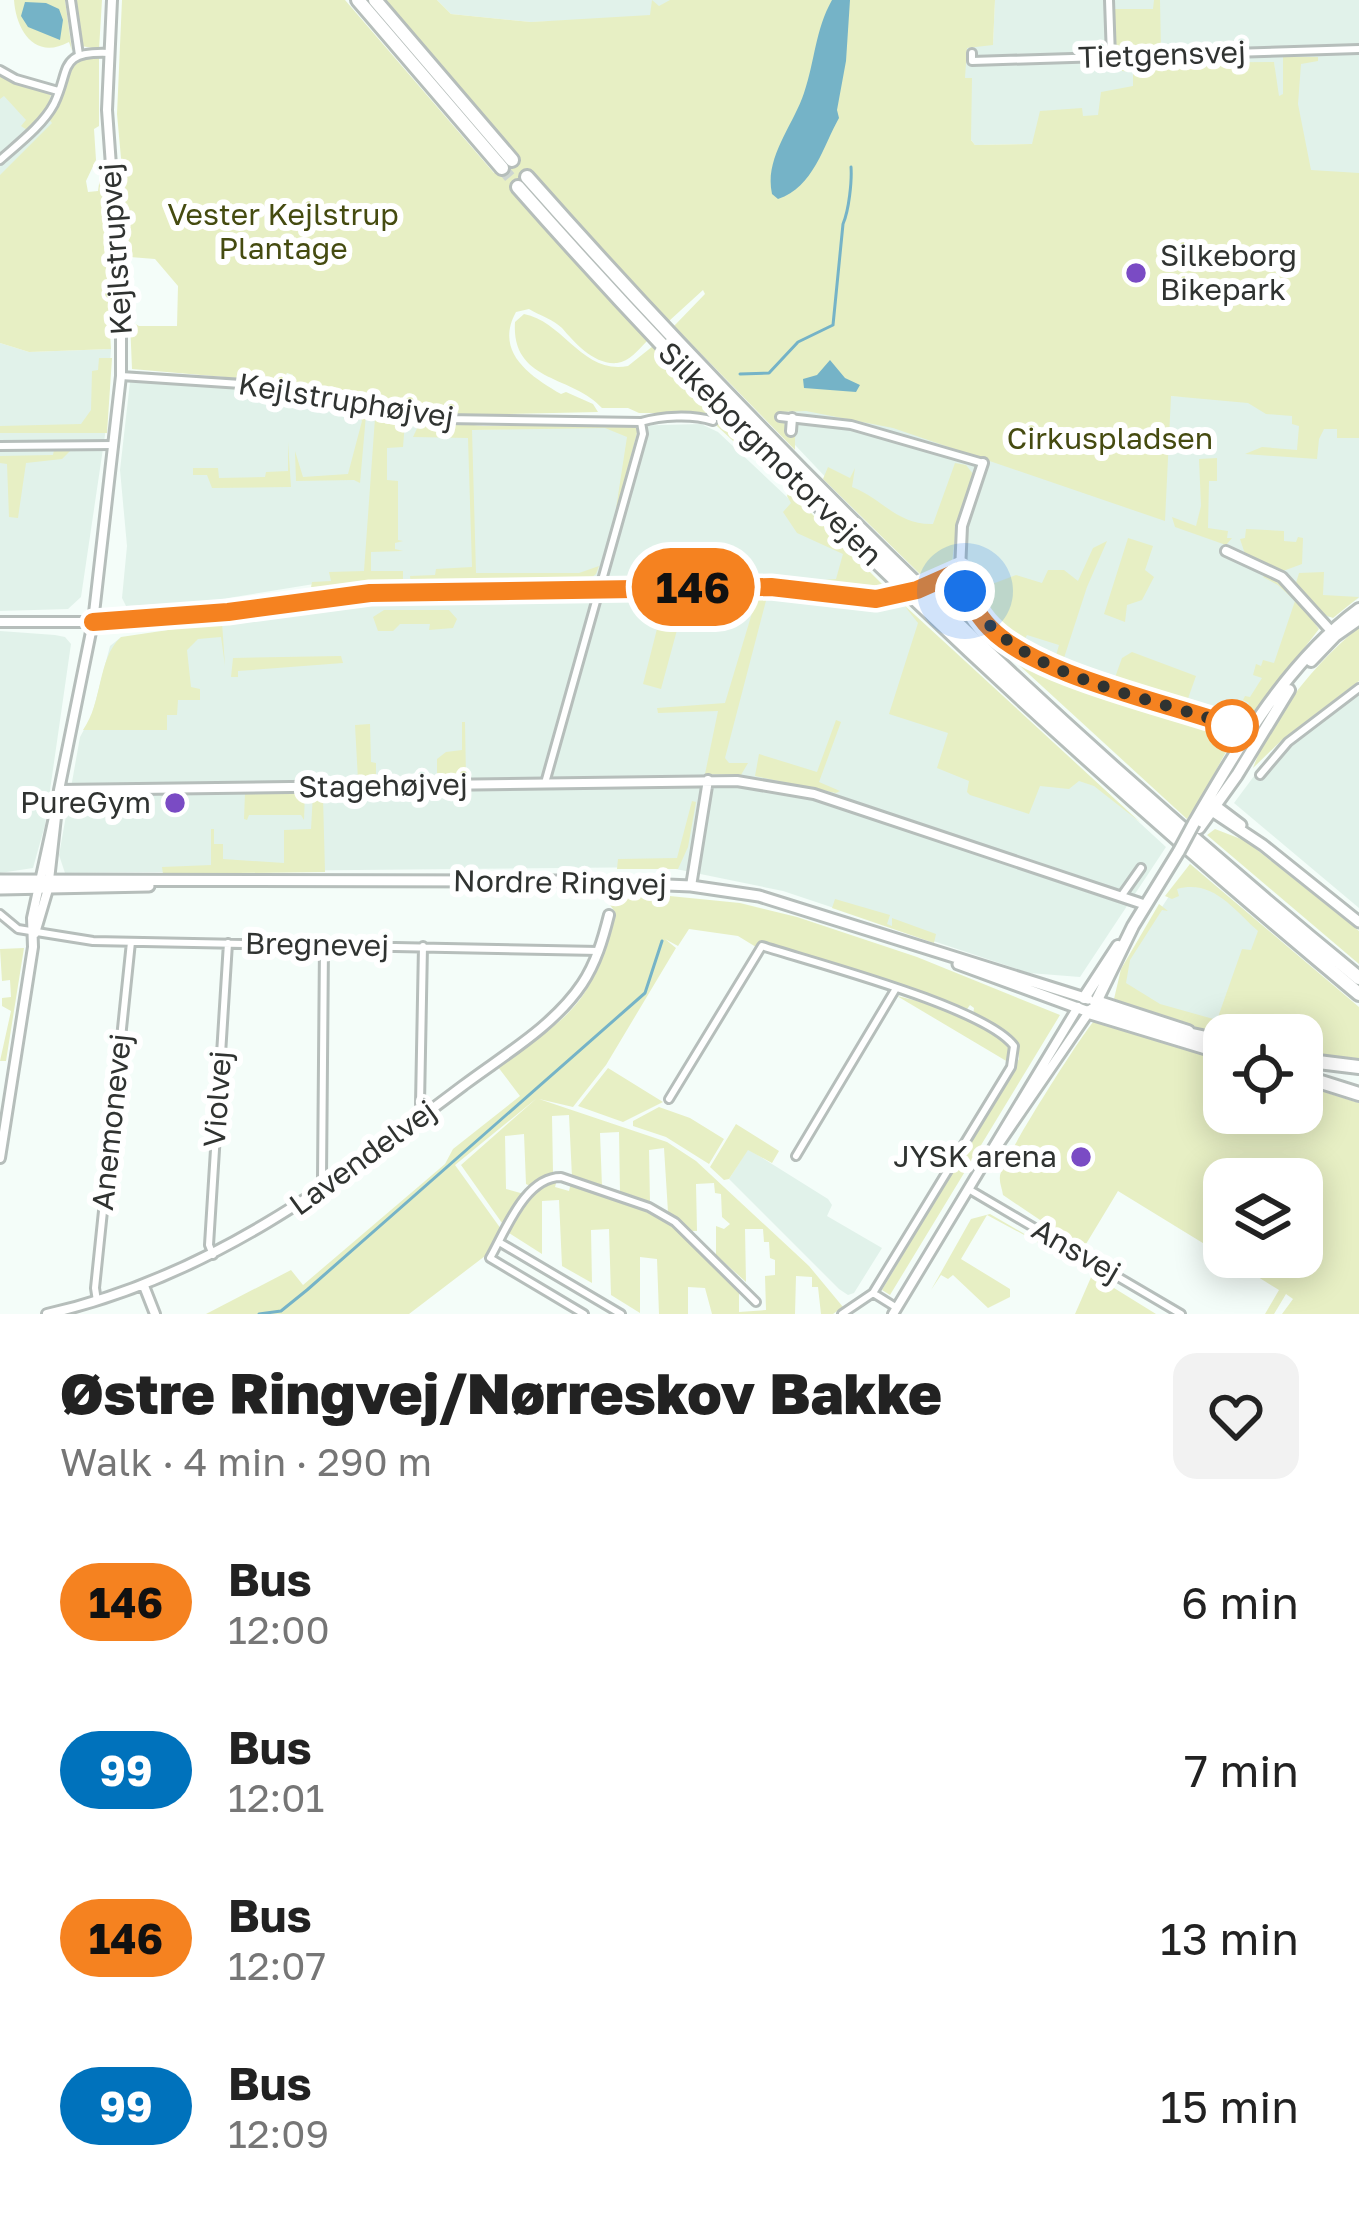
<!DOCTYPE html>
<meta charset="utf-8">
<style>
body{margin:0;font-family:"Golos Text",sans-serif;background:#f2f2f2;color:#222;height:100vh;display:flex;flex-direction:column;font-size:45px;white-space:nowrap}
*{box-sizing:border-box;margin:0}
p{font-size:39px;color:#767676}
.icon{flex:none;width:66px;height:66px;fill:none;stroke:currentColor;stroke-width:2;stroke-linecap:round;stroke-linejoin:round}
.map{position:relative;height:1314px;overflow:hidden}
.sheet{display:flex;flex-direction:column;background:#fff;flex:1}
.sheet>*{flex:none}
.badge{padding:0 24px;border-radius:39px;font-size:42px;line-height:78px}
.fabs{position:absolute;left:1203px;top:1014px;display:grid;gap:24px}
.fabs a{display:grid;place-items:center;width:120px;height:120px;border-radius:24px;background:#fff;box-shadow:0 6px 30px #0003;font-size:60px}
.you{position:absolute;width:60px;height:60px;margin:-30px;border:9px solid #fff;border-radius:50%;background:#1a73e8;box-shadow:0 0 0 18px #1a73e833}
.map>.badge{position:absolute;translate:-50% -50%;box-shadow:0 0 0 6px #fff}
.round{display:grid;place-items:center;flex:none;width:126px;height:126px;border-radius:24px;background:#f2f2f2}
.headline{display:flex;align-items:center;justify-content:space-between;height:204px;padding:0 60px}
h1{font-size:57px;font-weight:800;line-height:90px}
ul{padding:0;list-style:none}
li{display:flex;align-items:center;gap:36px;height:168px;padding:0 60px}
li div{flex:1}
li b{display:block;font-size:45px}
li em{font-style:normal}
li .badge{min-width:132px;font-weight:700;text-align:center}
.map>svg:first-child{display:block}
</style>
<div class="map">
<svg width="1359" height="1314" viewBox="0 0 1359 1314">
<rect width="100%" height="100%" fill="#f4fdf9"/>
<path fill="#e1f2ea" d="M437,0H689L656,17L531,22L451,14Z
M995,0H1359V226L1279,147L1274,62L1181,141L975,145L953,116L956,48L993,44Z
M0,86L62,103L55,132L0,177Z
M0,343L29,352L111,349L105,435L81,597L68,609L0,611Z
M130,382L245,387L471,430L701,424L718,432L856,562L845,591L773,584L363,582L314,584L204,602L126,606L122,598L127,546L120,470Z
M1167,396L1289,399L1359,410V598L1311,629L1234,733L1093,689L1013,658L978,625L933,570L833,485L777,426L780,409Z
M756,591L865,607L900,602L1166,847L1080,977L1029,973L783,891L666,867L65,873L59,855L80,737L92,715L110,646L120,638L376,600Z
M0,631L55,635L65,637L71,644L45,825L33,868L0,873Z
M1359,684V908L1234,803L1283,737Z
M1190,864L1359,1008L1302,1035H1224L1119,1001L1128,959Z
M748,1149L828,1199L832,1205L827,1216L882,1248L854,1293L848,1295L839,1289L729,1179Z"/>
<path fill="#e7efc4" d="M14,0H65L72,51L69,42C34,61 16,29 14,0Z
M73,0H102L99,49L81,46Z
M122,0H345L494,173L517,155L385,0H437L451,14L531,22L650,15L652,0L659,6L670,0H995L993,45L967,48L965,78H972L971,140L975,145L1032,144L1040,111L1082,108L1083,116L1098,115L1101,92L1133,86V72L1122,71V63L1274,62L1279,96L1283,94V57H1318V61L1301,64L1298,104L1311,170L1359,173V438H1337V429H1324L1319,439L1317,459L1245,454L1262,447L1297,450L1299,426L1292,424V416L1266,414L1248,403L1171,396L1165,521L893,428L806,411L779,412L778,422L784,423L788,433H795V450L674,326L705,294L703,290L669,321L532,172L513,193L647,341C639,349 629,362 617,363C594,365 575,343 562,328C554,320 539,315 529,309L516,312C494,352 530,376 561,394L566,392L593,404L598,412L462,415L403,408L289,384L293,375L287,373L282,382L132,369L130,321L139,326H177L178,286L155,259L130,257L117,114Z
M1154,0H1160L1161,51L1123,53L1115,45L1114,9H1153Z
M88,56L99,58V126L94,129L96,160L86,181L88,192L98,191L101,170L111,349L29,352L0,343V175L52,123L48,118C67,99 58,67 88,56Z
M0,75L51,95L47,107L27,130L21,126L26,120L4,96L0,99Z
M524,314C563,321 583,375 628,366L653,346L749,451L746,453L703,413H639L628,408H602C573,375 511,383 515,322Z
M99,358H112L107,433H0V426L81,424L91,410L92,371L98,370Z
M260,388L363,410L366,415L360,483L354,480L296,481L295,451L303,477L348,474L362,421L357,412L257,392Z
M380,413L400,416L405,422L403,447L387,448V480L398,481V540L403,541L395,543V549L403,551L371,552V571H403V585L311,587L312,582L331,581L329,572L364,571L375,418Z
M421,420L484,426L632,424L638,429L615,515L627,437L605,428L472,430L476,573H579L599,566L596,574L583,584L457,588L411,585L410,576L435,575L436,569L472,567L468,438L413,437Z
M288,442L291,487L212,488L207,475H193V468H218L219,478L265,477L266,472L288,471Z
M72,449L62,459L26,463L18,518L9,517L7,464L0,463V456L53,455L54,450Z
M1217,458V481H1209L1208,528L1228,531L1227,538H1232L1226,545L1175,527L1172,517L1196,526L1201,506L1199,459Z
M955,463L966,465L973,474L957,522L952,562L924,578L823,479L828,467L850,478L855,468L852,487C883,499 897,525 933,524Z
M789,491L889,591L850,594L800,587L811,581L836,579L843,554L797,533L783,512L791,503L787,496Z
M1246,529L1284,531V541L1296,542L1298,537L1303,538L1302,564L1283,571L1245,554L1240,539L1245,538Z
M1128,538L1153,546L1145,570L1154,577L1142,600L1127,605L1125,622L1104,614Z
M1107,541L1087,587L1062,664L1036,656L1055,659L1059,645L1027,635L1022,644L1030,653C1004,636 985,619 971,592L1016,575L1042,583L1048,570H1064L1078,581L1093,548Z
M1324,572L1323,595L1359,597L1333,618L1325,615L1296,583L1299,573Z
M1267,573L1288,588L1319,629L1243,727L1223,720L1222,716L1238,719L1249,703L1243,700L1245,696L1250,697L1262,678L1253,675L1256,664L1261,666L1263,660L1274,663L1295,601L1278,585L1263,577Z
M946,583L958,590L985,630L1021,658L1210,724L1212,735L1216,737L1227,728L1240,730C1221,756 1208,791 1187,819L936,589Z
M758,593H768L725,758L729,763H748L741,775L705,774L718,711L658,713L657,708L725,703Z
M903,604L1141,823L1094,786L1079,781L1069,789L1040,786L1029,814L970,795L967,792L969,781L937,768L948,733L889,714L918,623Z
M384,610H449L457,619L453,628L429,630L430,624H400L393,631H378L373,617Z
M680,619L661,689L643,684L659,621Z
M222,622L225,666L221,637L198,639L187,650L191,687L200,689V700H178L177,715H167V730H83C103,702 97,659 121,637Z
M1359,627V681L1284,738L1253,768C1273,714 1315,664 1359,627Z
M1132,652L1196,676L1185,707L1113,683L1122,658Z
M341,656L343,663L238,671V677H231L233,658Z
M836,720L841,722L819,782L840,791L836,793L755,776L759,754L817,772Z
M462,722H465L466,778L437,779V759L446,752L462,750Z
M370,724L371,762L376,763V778L358,780L355,725Z
M305,792L304,820L301,815H249L247,820L244,819L245,793Z
M313,794L323,797L325,872L163,874L162,867L211,865V829H214V844H223V859L284,863V830L311,829Z
M692,801L696,802L688,847L678,869H617L618,859L677,858Z
M1215,829L1246,841L1359,931V964L1207,835Z
M1190,864L1359,1007V1060L1302,1053V1035L1224,1037L1114,999L1121,969L1159,904L1168,911L1162,910L1130,960L1126,983L1160,1004L1217,1020L1242,949L1251,950L1258,931C1233,909 1213,879 1177,889L1179,896L1172,899L1165,896Z
M599,889L740,903L797,917L917,957L1060,1015L890,1295L882,1290L1019,1059C1019,1031 995,1027 973,1016L974,1008L970,1005L965,1012L761,942L756,947L738,936L689,929L678,946L665,939L676,948L606,1065L573,1107L539,1099L667,1142L696,1161L809,1266L843,1307L833,1314H821L818,1287H812V1277L796,1276L795,1314H712L705,1288L688,1287V1314H659L657,1259L640,1257V1313L611,1295L609,1229L591,1230L592,1283L562,1266L559,1200L542,1201V1254L509,1233C522,1210 530,1188 557,1180L555,1187L569,1191L571,1183L648,1209L672,1224L739,1289V1312L766,1310L765,1276L775,1275V1260L770,1258L769,1242H764L763,1229H745L746,1282L716,1255V1226L724,1229L730,1224L722,1217L721,1194L715,1193L714,1183L696,1184L697,1231H692L668,1212L664,1148L649,1150L650,1202L620,1192L619,1132L600,1133L602,1187L572,1177L569,1115L552,1116L553,1172L530,1186L526,1184L524,1134L505,1136L506,1189L524,1194L502,1223L461,1165L537,1098L455,1165L501,1229L485,1256L409,1314H206L291,1270L303,1285L445,1164L453,1149L520,1096L498,1067C575,1011 590,1008 615,912Z
M835,899L890,915L887,924L892,926V918L936,934L934,943L832,908Z
M24,948L6,1061H0L11,1011L2,1006V998L11,997L10,980L2,981L0,949Z
M897,996C928,1003 1002,1024 1012,1056L1008,1062Z
M1094,1021L1123,1026L1224,1060V1113H1302V1085L1359,1103V1314H1282L1293,1299L1286,1294L1274,1314H1265L1279,1290L1226,1257H1302V1179H1224V1256L1118,1191L1083,1249L1003,1195C1002,1188 999,1182 1000,1176C1002,1160 1080,1037 1094,1021Z
M608,1068L663,1102L623,1122L578,1106Z
M659,1107L690,1118L724,1139L709,1164L666,1137L633,1126V1121Z
M736,1124L779,1151L772,1163L748,1150L729,1179L724,1180L710,1167Z
M990,1214L1052,1250L987,1215L961,1259L1010,1289V1297L988,1308L953,1275L948,1279L941,1275L931,1290L971,1219Z
M1092,1275H1093L1156,1314H1075Z"/>
<path fill="#75b3c7" d="M832,0H850L846,61L837,110L839,118C823,146 814,187 778,199L772,194C764,158 793,126 804,93C815,61 815,30 832,0Z
M25,2L46,3L59,9L63,20L60,40L28,27L21,16Z
M830,360L845,378L860,385L856,392L804,388L803,379L817,375Z"/>
<g fill="none" stroke-linecap="round" stroke-linejoin="round">
<path stroke="#75b3c7" stroke-width="3" d="M740,374L769,373L798,342L833,325L843,224C849,210 852,181 851,167
M259,1314L281,1311L307,1290L645,993L662,941"/>
<path stroke="#cdd5d1" stroke-width="12" stroke-dasharray="12 6" stroke-linecap="butt" d="M502,168L518,187"/>
<defs>
<path id="minor" d="M71,0L79,55
M1109,0L1111,57
M972,53V61L1359,49
M0,70L16,79L58,91
M0,160C18,144 43,125 54,104C71,69 57,51 109,53
M121,376L273,386L445,419L641,422C661,416 692,414 713,421
M780,417L851,425L983,463
M0,446L114,445
M960,571C966,592 974,612 990,628C1034,674 1169,705 1232,726
M1260,775L1288,742L1359,688
M545,783L643,434L641,422
M1122,895L1141,868
M0,914L18,929L93,941L599,951
M324,945L322,1178L327,1186
M423,946L420,1104L425,1114
M669,1099L762,946C814,963 985,1007 1014,1046L1011,1067L873,1293
M796,1156L895,990
M970,1190L1181,1314
M499,1242L621,1314
M213,1255L209,1245L228,943
M97,1301L95,1288L131,942
M584,1314L490,1258C506,1230 525,1177 561,1177L649,1207L675,1222L756,1302
M842,1314L873,1293L897,1308"/>
<path id="tertiary" d="M791,431L792,418
M1226,551L1282,577L1332,632
M938,580L960,571L962,526L983,463
M0,622H93L209,614L370,593L771,587L844,598L888,597
M59,790L737,781L814,794L1146,905
M691,886L708,780
M35,933L48,889L59,790L93,622L121,376V305L107,110L112,0
M998,1145L1091,1009
M0,1158L33,947L32,918L54,817
M144,1286L155,1314
M47,1314C208,1278 334,1183 464,1085C504,1055 554,1026 582,984C596,963 603,939 609,915
M893,1314L1078,1007"/>
<path id="secondary" d="M1212,803L1241,825
M1212,811L1263,845L1359,922
M0,880L573,881L691,886L759,896L1088,999
M0,889L149,886
M958,964L1089,1012"/>
<path id="primary" d="M1311,661L1335,636L1359,619
M1194,823C1239,746 1287,662 1359,609
M1199,828L1237,775L1289,690
M1084,998L1118,946
M1096,1002L1133,926L1179,851"/>
<path id="motorway" d="M358,0L502,168
M375,0L512,160
M527,177C782,465 1061,734 1359,978
M518,187C775,479 1060,745 1359,994
M1096,1002L1188,1032
M1089,1012L1224,1053
M1183,1033L1211,1039
M1302,1060L1359,1067
M1302,1076L1359,1094"/>
</defs>
<use href="#minor" stroke="#b6bebb" stroke-width="12"/>
<use href="#tertiary" stroke="#b6bebb" stroke-width="14"/>
<use href="#secondary" stroke="#b6bebb" stroke-width="15"/>
<use href="#primary" stroke="#b6bebb" stroke-width="16"/>
<use href="#motorway" stroke="#b6bebb" stroke-width="18"/>
<use href="#minor" stroke="#fff" stroke-width="6"/>
<use href="#tertiary" stroke="#fff" stroke-width="8"/>
<use href="#secondary" stroke="#fff" stroke-width="9"/>
<use href="#primary" stroke="#fff" stroke-width="10"/>
<use href="#motorway" stroke="#fff" stroke-width="12"/>
<defs>
<path id="tertiary-bridge" d="M888,597L938,580"/>
<path id="primary-bridge" d="M1179,851L1194,823"/>
</defs>
<use href="#tertiary-bridge" stroke="#b6bebb" stroke-width="14" stroke-linecap="butt"/>
<use href="#primary-bridge" stroke="#b6bebb" stroke-width="16" stroke-linecap="butt"/>
<use href="#tertiary-bridge" stroke="#fff" stroke-width="8"/>
<use href="#primary-bridge" stroke="#fff" stroke-width="10"/>
</g>
<g fill="none" stroke-linecap="round" stroke-linejoin="round">
<defs>
<path id="line" d="M93,622L228,612L370,593L771,587L876,599L917,590L960,571C966,593 974,612 990,628C1035,675 1168,703 1232,726"/>
</defs>
<use href="#line" stroke="#fff" stroke-width="27"/>
<use href="#line" stroke="#f58220" stroke-width="18"/>
<path stroke="#303331" stroke-width="12" stroke-dasharray="0 21.6" d="M965,591C1007,677 1148,695 1232,726"/>
</g>
<g fill="#7a4bc4" stroke="#fff" stroke-width="4.5">
<circle cx="1136" cy="273" r="12"/>
<circle cx="175" cy="803" r="12"/>
<circle cx="1081" cy="1157" r="12"/>
</g>
<circle fill="#fff" stroke="#f58220" stroke-width="6" cx="1232" cy="726" r="24"/>
<g text-anchor="middle" stroke-width="12" stroke-linejoin="round" paint-order="stroke">
<g font-size="30" fill="#303331" stroke="#fff">
<text transform="translate(1162 55) rotate(-2)" y="10">Tietgensvej</text>
<text transform="translate(116 249) rotate(-94)" y="10">Kejlstrupvej</text>
<text transform="translate(346 401) rotate(9)" y="10">Kejlstruphøjvej</text>
<text transform="translate(770 454) rotate(45)" y="10">Silkeborgmotorvejen</text>
<text transform="translate(383 786) rotate(-1)" y="10">Stagehøjvej</text>
<text transform="translate(560 883) rotate(1)" y="10">Nordre Ringvej</text>
<text transform="translate(317 945) rotate(1)" y="10">Bregnevej</text>
<text transform="translate(218 1099) rotate(-86)" y="10">Violvej</text>
<text transform="translate(112 1122) rotate(-84)" y="10">Anemonevej</text>
<text transform="translate(363 1158) rotate(-36)" y="10">Lavendelvej</text>
<text transform="translate(1076 1251) rotate(30)" y="10">Ansvej</text>
</g>
<g font-size="30" fill="#454b10" stroke="#fff">
<text x="283" y="225">Vester Kejlstrup<tspan x="283" dy="34">Plantage</tspan></text>
<text x="1110" y="449">Cirkuspladsen</text>
</g>
<g font-size="30" fill="#303331" stroke="#fff" text-anchor="end">
<text x="1160" y="266" text-anchor="start">Silkeborg<tspan x="1160" dy="34">Bikepark</tspan></text>
<text x="151" y="813">PureGym</text>
<text x="1057" y="1167">JYSK arena</text>
</g>
</g>
</svg>
<div class="fabs">
<a><svg class="icon" aria-label="locate" viewBox="0 0 24 24"><circle cx="12" cy="12" r="6"/><path d="M12 2v4M12 18v4M2 12h4M18 12h4"/></svg></a>
<a><svg class="icon" aria-label="layers" viewBox="0 0 24 24"><path d="M12 4l9 5-9 5-9-5zM3 14l9 5 9-5"/></svg></a>
</div>
<div class="you" style="left:965px;top:591px"></div>
<b class="badge" style="left:693px;top:587px;background:#f58220;color:#111">146</b>
</div>
<section class="sheet">
<div class="headline"><div><h1>Østre Ringvej/Nørreskov Bakke</h1><p>Walk · 4 min · 290 m</p></div><a class="round"><svg class="icon" aria-label="heart" viewBox="0 0 24 24"><path d="M12 20l-8-8c-3-5 5-10 8-4 3-6 11-1 8 4z"/></svg></a></div>
<ul>
<li><span class="badge" style="background:#f58220;color:#111">146</span><div><b>Bus</b><p>12:00</p></div><em>6 min</em></li>
<li><span class="badge" style="background:#0072bc;color:#fff">99</span><div><b>Bus</b><p>12:01</p></div><em>7 min</em></li>
<li><span class="badge" style="background:#f58220;color:#111">146</span><div><b>Bus</b><p>12:07</p></div><em>13 min</em></li>
<li><span class="badge" style="background:#0072bc;color:#fff">99</span><div><b>Bus</b><p>12:09</p></div><em>15 min</em></li>
</ul>
</section>
